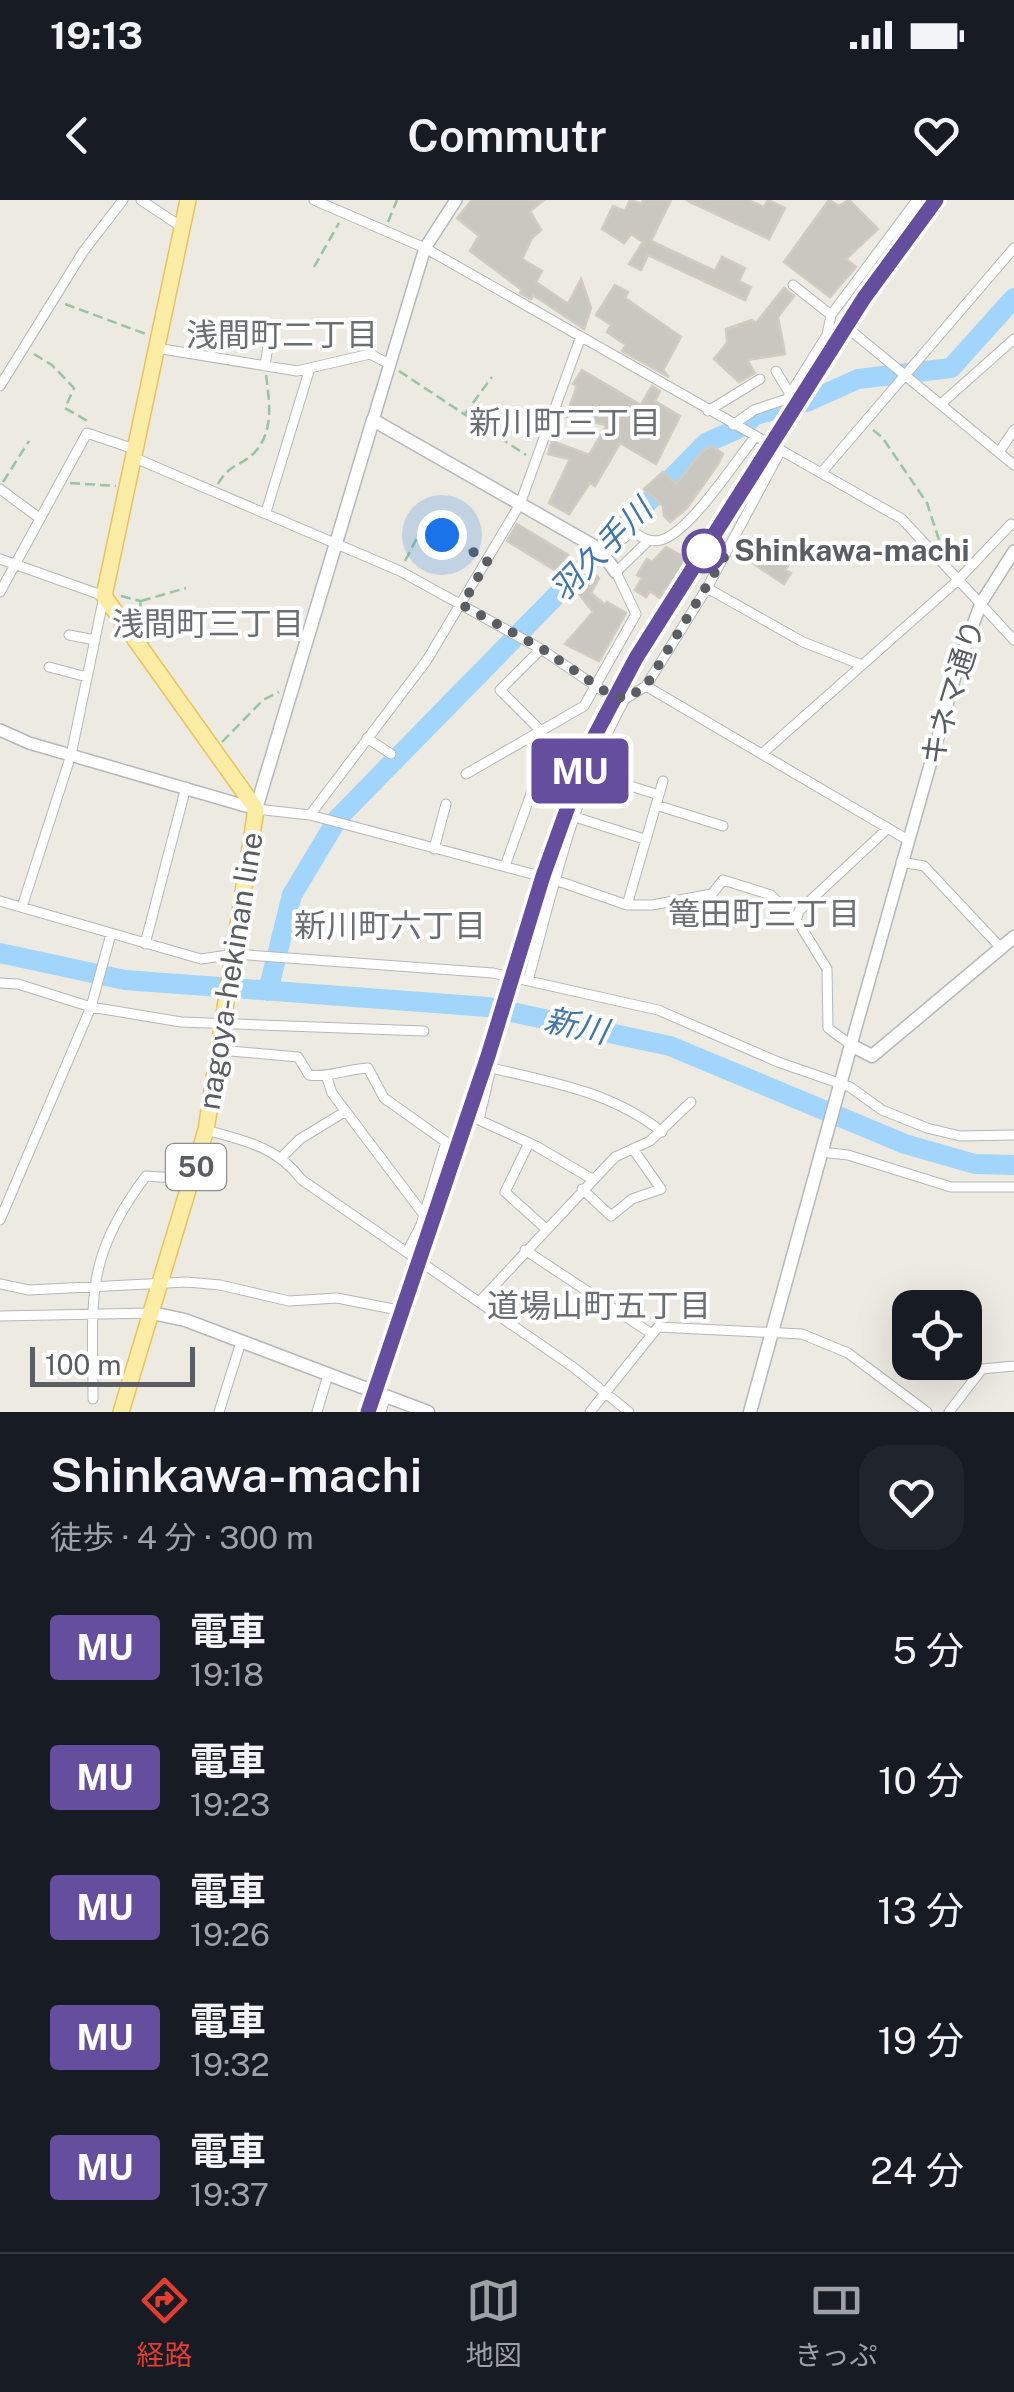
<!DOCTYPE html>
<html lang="ja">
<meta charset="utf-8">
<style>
body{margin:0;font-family:"Public Sans","Noto Sans JP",sans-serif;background:#20242c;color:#f1f3f6;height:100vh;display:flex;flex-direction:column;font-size:38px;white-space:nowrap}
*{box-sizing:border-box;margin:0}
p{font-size:32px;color:#9ea1a6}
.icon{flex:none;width:55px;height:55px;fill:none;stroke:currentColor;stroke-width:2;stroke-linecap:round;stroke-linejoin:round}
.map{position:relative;height:1212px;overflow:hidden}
.side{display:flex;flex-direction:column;background:#171b24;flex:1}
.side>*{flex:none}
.badge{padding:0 20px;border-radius:8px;font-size:35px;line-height:65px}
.controls{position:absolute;left:892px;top:1090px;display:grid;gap:20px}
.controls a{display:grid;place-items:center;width:90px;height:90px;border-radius:20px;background:#171b24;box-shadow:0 10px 40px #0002;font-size:50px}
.scale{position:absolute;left:30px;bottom:25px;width:165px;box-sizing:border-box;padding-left:10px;border:5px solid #5a5d62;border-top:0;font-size:28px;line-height:35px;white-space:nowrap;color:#5a5d62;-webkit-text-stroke:8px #fff;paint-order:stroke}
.you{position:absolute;width:50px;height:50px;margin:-25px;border:8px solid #fff;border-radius:50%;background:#1a73e8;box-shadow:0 0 0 15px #1a73e833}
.map>.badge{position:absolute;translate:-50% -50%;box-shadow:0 0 0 5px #fff}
.round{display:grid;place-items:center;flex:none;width:105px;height:105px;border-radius:30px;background:#20242c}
.overview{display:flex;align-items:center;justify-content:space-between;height:170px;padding:0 50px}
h1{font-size:48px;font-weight:600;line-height:75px}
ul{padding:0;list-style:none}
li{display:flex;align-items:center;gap:30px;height:130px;padding:0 50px}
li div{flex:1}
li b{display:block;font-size:38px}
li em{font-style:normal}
li .badge{min-width:110px;font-weight:700;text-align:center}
.status{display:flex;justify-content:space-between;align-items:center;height:70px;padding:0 50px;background:#171b24;direction:ltr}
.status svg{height:28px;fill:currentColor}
header{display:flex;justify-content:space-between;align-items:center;height:130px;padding:0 50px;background:#171b24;font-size:45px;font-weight:600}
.tab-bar{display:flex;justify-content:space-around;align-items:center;height:140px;border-top:2px solid #363941;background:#171b24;font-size:28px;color:#9ea1a6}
.tab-bar a{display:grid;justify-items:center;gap:5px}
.tab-bar .current{color:#e33c30}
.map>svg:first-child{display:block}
</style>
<div class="status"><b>19:13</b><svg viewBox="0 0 49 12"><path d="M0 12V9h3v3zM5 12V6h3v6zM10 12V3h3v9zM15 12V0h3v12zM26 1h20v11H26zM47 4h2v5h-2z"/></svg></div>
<header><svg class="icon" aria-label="back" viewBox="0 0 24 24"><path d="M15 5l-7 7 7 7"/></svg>Commutr<svg class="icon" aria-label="heart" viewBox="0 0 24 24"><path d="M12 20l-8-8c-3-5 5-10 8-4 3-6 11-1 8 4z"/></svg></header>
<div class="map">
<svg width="1014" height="1212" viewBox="0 0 1014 1212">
<rect width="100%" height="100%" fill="#eceae1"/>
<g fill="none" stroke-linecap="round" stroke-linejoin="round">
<path stroke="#a1d5fc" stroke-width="20" d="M0,753L125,780L488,807L670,846L905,944L975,964L1014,965
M268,791L292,695L338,618L706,243L744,226L755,215L809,201L858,179L951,168L1014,98"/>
</g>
<path fill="#cac6c0" stroke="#d1cbc0" stroke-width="2.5" d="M472,0H544L530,11L541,30L532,38L522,59L542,71L536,82L568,104L581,79L591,108L584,129L533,95L531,99L520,93L522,90L470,51L479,36L457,18Z
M630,0L642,4L643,0H671L651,41L715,71L722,57L745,68L739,81L751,87L745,100L648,55L641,70L629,64L643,42L631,34L624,43L602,29L613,6L625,11Z
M686,0H748L764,7L768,0L785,8L769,39Z
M829,0L839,6L849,0L878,29L846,59L856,67L830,97L784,62Z
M615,85L628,92L625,98L681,137L663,170L669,177L622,151L626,145L607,132L611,125L596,115Z
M784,88L794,96L778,117L785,154L747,160L755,173L739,182L714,159L727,143L726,129L752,120L756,123Z
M582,170L641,205L652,186L660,191L655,201L680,216L656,264L620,243L595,286L590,283L569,314L549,303L570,259L548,254L552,241L589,255L607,225L566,217L577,186L573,184Z
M712,246L723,254L718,264L687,308L670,322L664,316L663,306L644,289L663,272L676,284L702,252Z
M517,324L568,355L558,372L507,341Z
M759,340L791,361L785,370L791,373L784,384L746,359Z
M666,347L684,357L689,351L706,362L684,396L667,386L660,398L650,391L646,397L635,390L642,378L637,375L647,359L652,362Z
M587,368L599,378L591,393L605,405L607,402L626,413L599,461L565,444L593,412L571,384Z"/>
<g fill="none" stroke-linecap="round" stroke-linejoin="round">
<defs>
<path id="minor" d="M141,0L180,26
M314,0L425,48L902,319L1014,440
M793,85L831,115L917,0
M855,134L1014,265
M156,148L297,171L370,154L389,164
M265,166L270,133
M776,171L790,194
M0,186L83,52L123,0
M942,203L1014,139
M708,211L760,179
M733,225L754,210L787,199L827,135L831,115
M999,252L1014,230
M135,258L400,371L541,449L606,493L625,499L646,486L707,388L781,250
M822,272L1014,48
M0,289L38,317
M266,312L310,168
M605,354L632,331C641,337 649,343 661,340C689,333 735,262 755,237
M0,359L104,396L71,555L22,707
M707,388L803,442L862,465
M0,392L87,233L137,250
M69,435L95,440
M541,449L500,490L542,532
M49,467L87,477
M646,486L908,640
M367,538L391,554
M763,553L957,381L1011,324
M589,573L659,595
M466,574L584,506L636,414L616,372L648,341
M656,605L723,626
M256,609L310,615L555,680L627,705H652L712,694L723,680L771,695L800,725L827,769L828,828L851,845
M310,615L427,460L520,304L580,139
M572,616L644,639
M434,649L446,604
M901,662L924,666L1001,748
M505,666L537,577
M0,701L201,759L235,754L493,773L658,810L778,862L850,887L882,910L927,928L960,936L1014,935
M627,705L663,581
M796,721L799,711L886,630
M145,744L186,587
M528,781C554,684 576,587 625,499
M0,783L18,784L91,807L181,822L424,831
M219,850L298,857L309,875C329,878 346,869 368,868L384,898L446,942L421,1025L408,1050
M327,878L332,893L424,1015
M206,930C245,941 276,946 302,980L573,1167L629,1212
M529,943L505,992L545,1028
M821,952L848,955L951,987H1014
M282,957L300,939L346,911
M592,979L536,946L479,920L491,868C552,882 612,892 662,932
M582,989L611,1016L632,999L661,989L633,949
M0,1020L91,807L111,734
M525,1050L652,1134
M0,1084L29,1090L187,1082L220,1085L289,1101L337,1098L393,1109
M479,1102L615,957L650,941L691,902
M0,1116L152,1113
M93,1199C93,1101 83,1059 146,976L191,979
M219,1212L241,1142
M317,1212L328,1175
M381,1212L386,1195
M590,1212L658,1127L802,1134L848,1153L927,1212
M949,1212L982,1169L1014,1166"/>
<path id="tertiary" d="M373,220L425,48L456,0
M0,530L29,543L256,609
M851,845L958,466L981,403L1014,351"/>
<path id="secondary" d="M256,609L373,220L599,349L616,372
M152,1113L185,1120L428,1212
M750,1212L851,845L872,856L1014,737"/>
<path id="primary" d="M121,1212L206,930L256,609L104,396L188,0"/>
</defs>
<use href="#minor" stroke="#b4b7bb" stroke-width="11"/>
<use href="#tertiary" stroke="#b4b7bb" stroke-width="14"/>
<use href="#secondary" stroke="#b5b8bd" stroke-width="15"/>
<use href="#primary" stroke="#ecc25a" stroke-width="18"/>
<path stroke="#97c4a3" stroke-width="2.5" stroke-dasharray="10 5" stroke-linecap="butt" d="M388,22L397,0
M314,67L339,23
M65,104L146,134
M34,154L52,165L74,188L65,208L89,222
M399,171L526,255
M464,215L492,177
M873,230L882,237L927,303L941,346
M3,282L29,241
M70,283L116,286
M218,284C230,263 240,267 254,253C275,231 269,201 266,174
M405,361L418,336L436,345L442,335L479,356
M121,396L140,401L143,428
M141,401L186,388
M222,542L263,500L279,492"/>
<use href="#minor" stroke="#fff" stroke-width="9"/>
<use href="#tertiary" stroke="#fff" stroke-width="11"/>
<use href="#secondary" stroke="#fff" stroke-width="12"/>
<use href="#primary" stroke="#fceda6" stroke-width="15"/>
<defs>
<path id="rail" d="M781,230L864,98L936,0
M368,1212C407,1094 448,977 487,859C521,757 545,639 592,542C647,429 711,317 789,218"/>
</defs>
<use href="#rail" stroke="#b2b3b3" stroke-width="8"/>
<use href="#rail" stroke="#fff" stroke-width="4" stroke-dasharray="11" stroke-linecap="butt"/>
</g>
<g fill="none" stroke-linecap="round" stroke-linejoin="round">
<defs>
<path id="line" d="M368,1212L488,856L543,676L591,543L636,458L864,98L936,0"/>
</defs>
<use href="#line" stroke="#fff" stroke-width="22"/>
<use href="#line" stroke="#654e9e" stroke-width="15"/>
<path stroke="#5a5d62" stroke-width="10" stroke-dasharray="0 18" d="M442,335L488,360L462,405L541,448L606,492L625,499L646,486L726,354L704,351"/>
</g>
<circle fill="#fff" stroke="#654e9e" stroke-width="5" cx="704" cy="351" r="20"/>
<g text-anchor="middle" stroke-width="8" stroke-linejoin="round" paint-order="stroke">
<rect fill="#fff" stroke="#8c8e91" stroke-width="2.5" x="166" y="944" width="60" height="46" rx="8"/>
<g font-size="28" font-weight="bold" fill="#5a5d62">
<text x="196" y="977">50</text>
</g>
<g font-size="30" font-weight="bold" fill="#5a5d62" stroke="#fff" text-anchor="start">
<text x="734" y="361">Shinkawa-machi</text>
</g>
<g font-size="30" fill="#5a5d62" stroke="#fff">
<text transform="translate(953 492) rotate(-73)" y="10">キネマ通り</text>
<text transform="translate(231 771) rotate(-81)" y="10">nagoya-hekinan line</text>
</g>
<g font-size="32" fill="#6b6f74" stroke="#fff">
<text x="282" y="146">浅間町二丁目</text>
<text x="565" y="234">新川町三丁目</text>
<text x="208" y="435">浅間町三丁目</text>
<text x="764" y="725">篭田町三丁目</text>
<text x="390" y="737">新川町六丁目</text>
<text x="599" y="1117">道場山町五丁目</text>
</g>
<g font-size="32" font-style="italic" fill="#4076ad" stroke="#fff">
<text transform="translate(601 350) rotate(-45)" y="11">羽久手川</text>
<text transform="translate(576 826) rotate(12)" y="11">新川</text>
</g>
</g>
</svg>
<div class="controls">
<a><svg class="icon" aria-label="locate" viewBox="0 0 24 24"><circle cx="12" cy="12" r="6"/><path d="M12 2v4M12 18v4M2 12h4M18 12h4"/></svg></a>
</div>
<div class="scale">100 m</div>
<div class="you" style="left:442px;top:335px"></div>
<b class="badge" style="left:580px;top:571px;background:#654e9e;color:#fff">MU</b>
</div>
<section class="side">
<div class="overview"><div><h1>Shinkawa-machi</h1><p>徒歩 · 4 分 · 300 m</p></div><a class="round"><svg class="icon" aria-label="heart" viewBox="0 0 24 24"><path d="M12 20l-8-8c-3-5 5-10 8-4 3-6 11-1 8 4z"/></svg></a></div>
<ul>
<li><span class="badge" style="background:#654e9e;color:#fff">MU</span><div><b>電車</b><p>19:18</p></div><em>5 分</em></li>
<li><span class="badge" style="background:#654e9e;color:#fff">MU</span><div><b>電車</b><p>19:23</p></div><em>10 分</em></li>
<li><span class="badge" style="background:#654e9e;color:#fff">MU</span><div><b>電車</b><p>19:26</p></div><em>13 分</em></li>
<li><span class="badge" style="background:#654e9e;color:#fff">MU</span><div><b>電車</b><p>19:32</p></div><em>19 分</em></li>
<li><span class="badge" style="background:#654e9e;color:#fff">MU</span><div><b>電車</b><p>19:37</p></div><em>24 分</em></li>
</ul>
</section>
<nav class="tab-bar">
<a class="current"><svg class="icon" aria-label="directions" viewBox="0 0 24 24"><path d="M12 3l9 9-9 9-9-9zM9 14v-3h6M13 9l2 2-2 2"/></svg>経路</a>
<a><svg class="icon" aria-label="map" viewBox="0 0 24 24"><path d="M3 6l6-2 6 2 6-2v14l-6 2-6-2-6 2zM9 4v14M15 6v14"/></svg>地図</a>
<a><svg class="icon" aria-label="tickets" viewBox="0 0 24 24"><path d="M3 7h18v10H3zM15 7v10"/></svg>きっぷ</a>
</nav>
